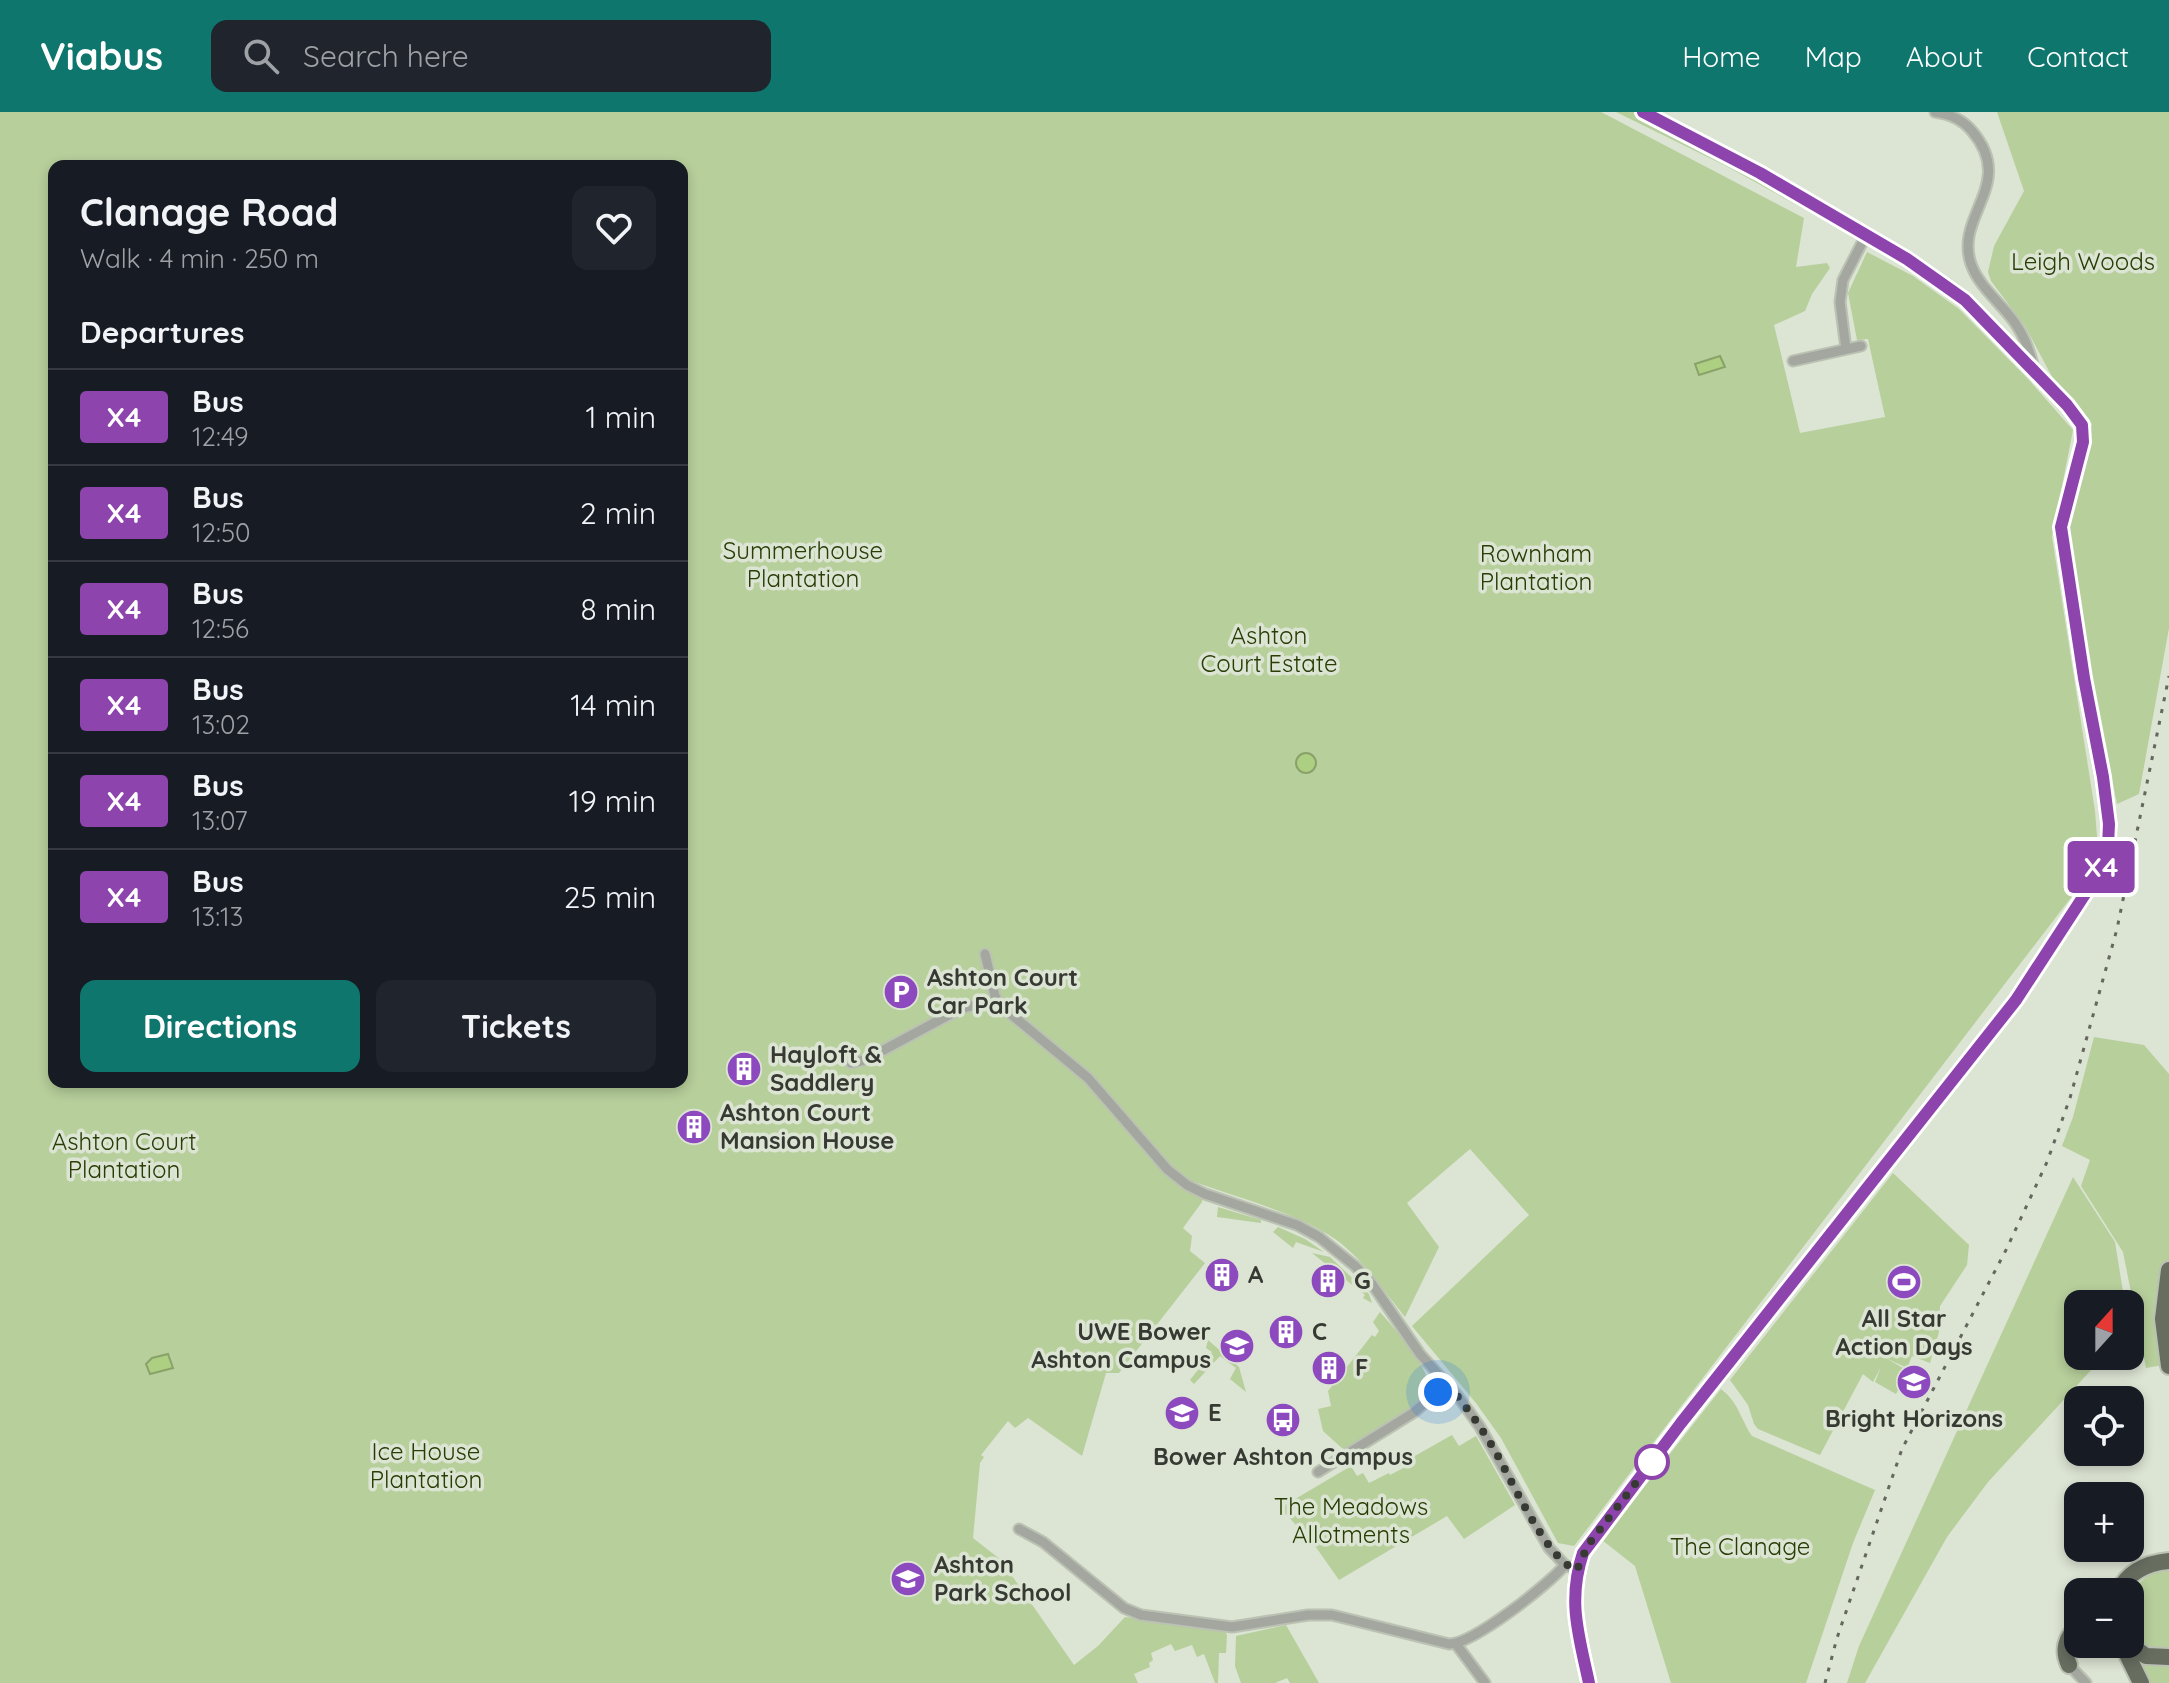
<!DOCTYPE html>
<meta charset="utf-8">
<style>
body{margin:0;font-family:Quicksand,sans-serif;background:#20242c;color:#f1f3f6;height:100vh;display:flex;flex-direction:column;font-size:30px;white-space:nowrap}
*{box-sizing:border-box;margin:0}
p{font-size:26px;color:#9ea1a6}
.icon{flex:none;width:44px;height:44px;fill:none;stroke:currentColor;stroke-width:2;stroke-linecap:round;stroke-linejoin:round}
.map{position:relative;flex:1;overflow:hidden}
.drawer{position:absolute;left:48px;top:48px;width:640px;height:928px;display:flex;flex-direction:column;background:#171b24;border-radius:16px;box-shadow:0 4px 12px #0003}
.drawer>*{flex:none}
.badge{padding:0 16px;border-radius:6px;font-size:28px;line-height:52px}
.needle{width:52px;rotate:21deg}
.tools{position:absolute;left:2064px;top:1178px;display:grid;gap:16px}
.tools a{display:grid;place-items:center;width:80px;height:80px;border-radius:16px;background:#171b24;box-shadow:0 4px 12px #0003;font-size:40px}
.you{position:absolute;width:40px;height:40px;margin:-20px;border:6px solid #fff;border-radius:50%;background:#1a73e8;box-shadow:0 0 0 12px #1a73e833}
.map>.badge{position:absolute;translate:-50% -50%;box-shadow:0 0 0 4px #fff}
h2{padding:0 32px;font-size:30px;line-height:72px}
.round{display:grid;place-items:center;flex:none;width:84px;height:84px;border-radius:16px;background:#20242c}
.headline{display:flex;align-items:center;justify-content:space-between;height:136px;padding:0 32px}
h1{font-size:38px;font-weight:700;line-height:60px}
.primary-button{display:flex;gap:16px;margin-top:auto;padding:16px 32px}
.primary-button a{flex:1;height:92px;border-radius:16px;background:#0f766e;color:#fff;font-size:32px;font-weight:700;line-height:92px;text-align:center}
.primary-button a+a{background:#20242c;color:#f1f3f6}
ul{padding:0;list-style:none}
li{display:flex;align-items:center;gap:24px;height:96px;padding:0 32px;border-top:2px solid #363941}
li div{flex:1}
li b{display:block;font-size:30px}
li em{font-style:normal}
li .badge{min-width:88px;font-weight:700;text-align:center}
header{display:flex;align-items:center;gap:48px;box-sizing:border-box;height:112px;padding:0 40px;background:#0f766e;color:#fff}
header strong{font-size:38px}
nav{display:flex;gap:44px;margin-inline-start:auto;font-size:28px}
.search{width:560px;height:72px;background:#20242c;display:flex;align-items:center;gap:20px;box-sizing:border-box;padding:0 28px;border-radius:16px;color:#9ea1a6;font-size:30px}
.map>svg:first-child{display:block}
</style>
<header>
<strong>Viabus</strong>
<div class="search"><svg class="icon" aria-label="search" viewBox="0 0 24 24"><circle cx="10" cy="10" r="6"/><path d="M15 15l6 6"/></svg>Search here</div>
<nav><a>Home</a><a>Map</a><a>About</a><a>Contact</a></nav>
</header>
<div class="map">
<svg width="2169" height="1571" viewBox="0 0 2169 1571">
<rect width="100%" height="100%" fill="#dce4d3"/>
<path fill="#b7cf9b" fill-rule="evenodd" d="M0,0H1601L1804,106L1796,155L1827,151L1830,156L1812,182L1805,199L1774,213L1800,321L1885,305L1868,227L1857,228L1848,181L1867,140L1913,164L1959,197L2029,268L2073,318L2052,425L2095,699L2099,749L1574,1434L1558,1431L1501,1326L1476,1291L1412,1214L1529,1103L1470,1037L1407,1091L1439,1135L1405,1205C1383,1178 1363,1147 1335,1127C1298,1101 1235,1085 1192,1069L1186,1077L1203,1085L1202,1090L1183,1116L1192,1124L1190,1139L1205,1151L1119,1261H1106L1082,1344L1028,1306L1015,1316L1008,1309L981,1343L984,1345L980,1351L973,1426L1001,1448L1074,1553L1098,1534L1125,1505L1224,1518L1227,1523L1226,1541H1219L1218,1571H1215L1204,1542L1197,1545L1192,1533L1175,1539L1171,1532L1151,1541L1153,1548L1149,1551L1150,1555L1134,1562L1138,1571H0ZM54,54H682V970H54Z
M1616,0H1634L1851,120L1853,124L1726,54Z
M1997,0H2169V516L2139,682L2117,692L2072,466L2067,415L2092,312L2057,274L2025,214L1991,169L1988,160L1994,134L2024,79Z
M2094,925L2144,933L2169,962V1252L2146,1256L2123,1140L2081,1074L2090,1048L2062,1034L2073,1005Z
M1893,1061L1969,1133L1967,1153L1940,1194L1939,1220L1930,1251L1912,1244L1907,1256L1886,1246L1908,1259L1896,1282L1875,1270L1881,1255L1873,1270L1863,1262L1820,1343L1758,1317L1754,1312L1748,1293L1730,1268Z
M2073,1065L2115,1130L2125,1192H2078V1244H2104L1988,1370L1947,1425L1865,1571H1847L1859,1534Z
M1218,1095L1261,1108V1111L1217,1105Z
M1278,1115L1305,1127L1324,1140L1296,1130L1293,1136L1273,1120Z
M1312,1141L1330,1145L1369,1182L1372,1191L1363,1186L1365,1183Z
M1380,1200C1393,1215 1432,1257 1428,1277C1425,1297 1361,1328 1344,1338L1323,1319L1318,1297L1331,1294L1328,1279L1372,1223L1375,1225L1379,1219L1373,1210Z
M1208,1228L1239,1255L1246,1280L1230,1267L1236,1256L1220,1244L1194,1272L1190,1268L1212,1240L1206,1236Z
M1721,1277C1739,1291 1740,1306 1752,1324L1875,1378L1853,1431L1806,1571H1671L1635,1454L1602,1428Z
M1452,1323L1459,1334L1476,1324L1515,1393L1464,1427L1447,1404L1339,1468L1313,1431L1280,1396L1351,1354L1357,1364L1363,1361L1369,1371L1389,1361L1390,1363L1415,1350L1413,1345Z
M2169,1457V1537C2112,1540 2117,1461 2169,1457Z
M1286,1513L1319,1571H1290L1287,1566L1275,1571H1241L1235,1554L1236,1524Z
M2136,1540L2169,1550V1571H2147Z"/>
<path fill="#adcf82" stroke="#8aa26a" stroke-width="2" d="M1720,244L1725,255L1699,263L1695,252Z
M1296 651a10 10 0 1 1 20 0a10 10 0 1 1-20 0Z
M168,1242L173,1256L150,1262L146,1252L152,1246Z"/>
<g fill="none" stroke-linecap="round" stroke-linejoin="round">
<defs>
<path id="minor" d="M1935,0C1950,2 1962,7 1972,19C2017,72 1954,103 1971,152C1979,175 2002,192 2015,211C2025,225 2030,240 2034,256
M1846,237L1840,190L1843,168L1866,123
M1793,249L1861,234
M985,842L995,884L1001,894
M851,951L865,948L962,896L990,890L1001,894L1088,966L1167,1057L1187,1073L1205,1082L1297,1113L1319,1125L1355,1154L1372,1172L1420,1242L1457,1283L1480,1315L1549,1436L1565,1453L1577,1458
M1318,1360L1413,1301L1447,1272
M1019,1417L1043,1430L1124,1496L1141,1503L1232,1515L1308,1503H1332L1449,1532C1473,1532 1548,1473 1565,1453
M1456,1532L1485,1571
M2069,1553L2086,1571"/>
<path id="primary" d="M1589,1571C1579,1523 1567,1490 1583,1441L1681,1311L2016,888L2100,759L2108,734L2109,712L2103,665L2084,566L2061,415L2078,352L2083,330L2082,313L2067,293L1965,188L1907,147L1760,61L1643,0"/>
<path id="trunk" d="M2169,1158L2163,1207L2169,1254
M2118,1480C2128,1460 2147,1451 2169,1449
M2122,1532L2141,1571
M2129,1532L2146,1544L2169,1545
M2069,1553C2062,1538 2066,1525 2078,1515"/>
</defs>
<use href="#minor" stroke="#bbc2b3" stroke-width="13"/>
<use href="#primary" stroke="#bbc2b3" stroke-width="18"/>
<use href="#trunk" stroke="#bbc2b3" stroke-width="20"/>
<use href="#minor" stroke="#a3a79f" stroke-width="9"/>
<use href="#primary" stroke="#707669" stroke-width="14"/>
<use href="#trunk" stroke="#676e60" stroke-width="16"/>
<path stroke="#63675e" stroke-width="3" stroke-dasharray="4 8" stroke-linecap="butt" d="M1825,1571L1837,1526L1902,1337L2007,1136L2047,1050L2070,986L2117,817L2169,564"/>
</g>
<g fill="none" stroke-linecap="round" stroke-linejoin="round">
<defs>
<path id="line" d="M1589,1571C1579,1524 1567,1489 1583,1441L1681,1311L2016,888L2100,759L2108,734L2109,712L2103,665L2084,566L2061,415L2083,330L2082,313L2067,293L1965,188L1907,147L1760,61L1643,0"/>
</defs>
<use href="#line" stroke="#fff" stroke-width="18"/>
<use href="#line" stroke="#8e44ad" stroke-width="12"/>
<path stroke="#373a33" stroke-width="8" stroke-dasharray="0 14.4" d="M1438,1280L1447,1272C1463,1290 1478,1311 1491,1332C1509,1361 1546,1449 1577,1458L1588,1433L1652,1350"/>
</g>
<defs>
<symbol id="parking-disc" viewBox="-11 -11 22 22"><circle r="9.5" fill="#8d4abf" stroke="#dce4d3"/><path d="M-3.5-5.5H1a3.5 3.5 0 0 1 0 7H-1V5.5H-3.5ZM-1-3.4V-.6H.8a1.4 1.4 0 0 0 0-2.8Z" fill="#fff"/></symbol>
<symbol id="building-disc" viewBox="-11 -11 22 22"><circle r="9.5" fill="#8d4abf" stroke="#dce4d3"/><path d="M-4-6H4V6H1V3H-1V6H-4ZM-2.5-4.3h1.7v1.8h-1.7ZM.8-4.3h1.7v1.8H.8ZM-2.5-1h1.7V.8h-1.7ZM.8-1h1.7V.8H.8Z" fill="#fff"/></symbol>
<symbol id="stadium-disc" viewBox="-11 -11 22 22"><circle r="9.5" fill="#8d4abf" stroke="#dce4d3"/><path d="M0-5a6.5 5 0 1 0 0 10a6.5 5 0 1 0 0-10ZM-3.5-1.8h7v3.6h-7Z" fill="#fff"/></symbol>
<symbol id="university-disc" viewBox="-11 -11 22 22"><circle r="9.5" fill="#8d4abf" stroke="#dce4d3"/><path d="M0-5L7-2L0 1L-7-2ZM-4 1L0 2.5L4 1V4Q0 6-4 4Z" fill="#fff"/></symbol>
<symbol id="school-disc" viewBox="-11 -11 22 22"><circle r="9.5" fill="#8d4abf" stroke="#dce4d3"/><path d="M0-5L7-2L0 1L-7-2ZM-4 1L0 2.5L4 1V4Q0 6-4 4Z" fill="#fff"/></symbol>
<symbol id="bus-disc" viewBox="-11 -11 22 22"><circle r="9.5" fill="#8d4abf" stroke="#dce4d3"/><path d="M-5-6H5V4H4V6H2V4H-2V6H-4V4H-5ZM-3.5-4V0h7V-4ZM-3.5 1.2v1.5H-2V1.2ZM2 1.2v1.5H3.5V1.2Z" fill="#fff"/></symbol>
</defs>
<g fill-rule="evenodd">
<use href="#parking-disc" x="881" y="860" width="40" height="40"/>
<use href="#building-disc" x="724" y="937" width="40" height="40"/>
<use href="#building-disc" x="674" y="995" width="40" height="40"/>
<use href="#building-disc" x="1202" y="1143" width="40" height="40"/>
<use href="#building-disc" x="1308" y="1149" width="40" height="40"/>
<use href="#stadium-disc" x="1884" y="1150" width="40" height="40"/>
<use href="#building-disc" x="1266" y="1200" width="40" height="40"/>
<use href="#university-disc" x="1217" y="1214" width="40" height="40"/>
<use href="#building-disc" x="1309" y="1236" width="40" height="40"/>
<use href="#school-disc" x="1894" y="1250" width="40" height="40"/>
<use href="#university-disc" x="1162" y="1281" width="40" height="40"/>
<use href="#bus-disc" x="1263" y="1288" width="40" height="40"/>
<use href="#school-disc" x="888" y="1447" width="40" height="40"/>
</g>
<circle fill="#fff" stroke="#8e44ad" stroke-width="4" cx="1652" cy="1350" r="16"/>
<g text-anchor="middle" stroke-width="7" stroke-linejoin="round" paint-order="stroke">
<g font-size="24" fill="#293d04" stroke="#dce4d3">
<text x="2083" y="158">Leigh Woods</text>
<text x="803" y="447">Summerhouse<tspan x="803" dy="28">Plantation</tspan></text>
<text x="1536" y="450">Rownham<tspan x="1536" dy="28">Plantation</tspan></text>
<text x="1269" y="532">Ashton<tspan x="1269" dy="28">Court Estate</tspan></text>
<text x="124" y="1038">Ashton Court<tspan x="124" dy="28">Plantation</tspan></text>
<text x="426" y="1348">Ice House<tspan x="426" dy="28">Plantation</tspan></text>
<text x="1351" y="1403">The Meadows<tspan x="1351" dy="28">Allotments</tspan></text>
<text x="1740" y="1443">The Clanage</text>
</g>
<g font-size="24" font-weight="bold" fill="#373a33" stroke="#dce4d3" text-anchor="start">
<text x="927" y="874">Ashton Court<tspan x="927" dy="28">Car Park</tspan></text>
<text x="770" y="951">Hayloft &amp;<tspan x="770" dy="28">Saddlery</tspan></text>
<text x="720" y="1009">Ashton Court<tspan x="720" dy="28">Mansion House</tspan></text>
<text x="1248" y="1171">A</text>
<text x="1354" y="1177">G</text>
<text x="1904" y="1215" text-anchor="middle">All Star<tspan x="1904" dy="28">Action Days</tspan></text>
<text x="1211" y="1228" text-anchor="end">UWE Bower<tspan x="1211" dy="28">Ashton Campus</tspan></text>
<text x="1312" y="1228">C</text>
<text x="1355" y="1264">F</text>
<text x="1208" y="1309">E</text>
<text x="1914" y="1315" text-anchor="middle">Bright Horizons</text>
<text x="1283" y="1353" text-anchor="middle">Bower Ashton Campus</text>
<text x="934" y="1461">Ashton<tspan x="934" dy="28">Park School</tspan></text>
</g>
</g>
</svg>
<div class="tools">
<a><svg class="needle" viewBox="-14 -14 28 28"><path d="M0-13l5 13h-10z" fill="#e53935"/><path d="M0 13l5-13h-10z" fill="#9ea1a6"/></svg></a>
<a><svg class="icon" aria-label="locate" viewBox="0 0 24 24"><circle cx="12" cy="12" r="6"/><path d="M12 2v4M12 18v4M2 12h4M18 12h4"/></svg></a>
<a>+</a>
<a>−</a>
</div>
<div class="you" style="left:1438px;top:1280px"></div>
<b class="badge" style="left:2101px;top:755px;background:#8e44ad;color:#fff">X4</b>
<section class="drawer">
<div class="headline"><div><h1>Clanage Road</h1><p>Walk · 4 min · 250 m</p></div><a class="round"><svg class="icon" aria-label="heart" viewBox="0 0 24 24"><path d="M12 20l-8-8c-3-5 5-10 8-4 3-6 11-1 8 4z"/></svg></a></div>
<h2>Departures</h2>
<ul>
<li><span class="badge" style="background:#8e44ad;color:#fff">X4</span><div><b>Bus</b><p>12:49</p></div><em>1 min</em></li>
<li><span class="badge" style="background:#8e44ad;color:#fff">X4</span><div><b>Bus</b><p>12:50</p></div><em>2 min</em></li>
<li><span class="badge" style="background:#8e44ad;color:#fff">X4</span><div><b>Bus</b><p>12:56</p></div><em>8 min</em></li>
<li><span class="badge" style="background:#8e44ad;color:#fff">X4</span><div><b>Bus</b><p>13:02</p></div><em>14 min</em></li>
<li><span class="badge" style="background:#8e44ad;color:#fff">X4</span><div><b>Bus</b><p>13:07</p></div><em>19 min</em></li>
<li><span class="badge" style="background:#8e44ad;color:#fff">X4</span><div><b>Bus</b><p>13:13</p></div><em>25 min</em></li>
</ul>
<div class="primary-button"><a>Directions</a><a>Tickets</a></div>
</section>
</div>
